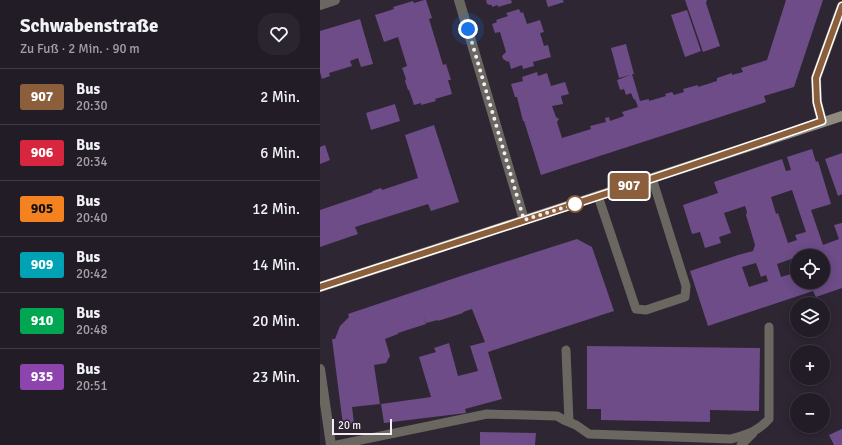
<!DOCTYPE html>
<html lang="de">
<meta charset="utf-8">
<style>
body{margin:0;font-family:Signika,sans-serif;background:#2a252e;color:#f1f3f6;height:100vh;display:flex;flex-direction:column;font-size:15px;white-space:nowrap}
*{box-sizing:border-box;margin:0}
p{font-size:13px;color:#a2a1a7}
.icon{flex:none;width:22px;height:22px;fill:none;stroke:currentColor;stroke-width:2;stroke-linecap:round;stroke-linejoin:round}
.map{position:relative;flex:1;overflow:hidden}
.details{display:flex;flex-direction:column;background:#221c26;width:320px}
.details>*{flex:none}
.badge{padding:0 8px;border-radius:3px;font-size:14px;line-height:26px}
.tools{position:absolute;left:470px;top:249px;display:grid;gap:8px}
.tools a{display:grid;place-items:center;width:40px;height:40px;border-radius:50%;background:#221c26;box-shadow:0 2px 10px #0003,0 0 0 1px #3f3a43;font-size:20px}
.scale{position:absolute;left:12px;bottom:10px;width:60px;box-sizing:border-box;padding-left:4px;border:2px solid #f3edf6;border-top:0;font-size:11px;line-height:14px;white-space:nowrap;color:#f3edf6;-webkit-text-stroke:3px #2e2633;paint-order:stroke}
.you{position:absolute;width:20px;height:20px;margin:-10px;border:3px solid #fff;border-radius:50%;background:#1a73e8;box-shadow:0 0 0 6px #1a73e833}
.map>.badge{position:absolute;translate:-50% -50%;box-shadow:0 0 0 2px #fff}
.round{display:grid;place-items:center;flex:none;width:42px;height:42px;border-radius:16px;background:#2a252e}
.headline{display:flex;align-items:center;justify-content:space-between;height:68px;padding:0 20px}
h1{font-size:19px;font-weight:800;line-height:30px}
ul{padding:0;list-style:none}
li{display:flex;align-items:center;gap:12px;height:56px;padding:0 20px;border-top:1px solid #3f3a43}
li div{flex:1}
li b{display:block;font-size:15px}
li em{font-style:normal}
li .badge{min-width:44px;font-weight:700;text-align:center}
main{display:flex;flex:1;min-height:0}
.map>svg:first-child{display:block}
</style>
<main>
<section class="details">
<div class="headline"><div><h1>Schwabenstraße</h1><p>Zu Fuß · 2 Min. · 90 m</p></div><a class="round"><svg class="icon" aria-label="heart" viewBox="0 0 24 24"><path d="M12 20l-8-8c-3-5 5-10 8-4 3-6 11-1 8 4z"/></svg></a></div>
<ul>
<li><span class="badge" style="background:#8b5e3c;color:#fff">907</span><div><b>Bus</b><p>20:30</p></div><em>2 Min.</em></li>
<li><span class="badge" style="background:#d7263d;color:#fff">906</span><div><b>Bus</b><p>20:34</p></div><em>6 Min.</em></li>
<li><span class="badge" style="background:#f58220;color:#111">905</span><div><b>Bus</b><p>20:40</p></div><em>12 Min.</em></li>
<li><span class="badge" style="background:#00a3b4;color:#fff">909</span><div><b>Bus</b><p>20:42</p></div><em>14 Min.</em></li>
<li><span class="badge" style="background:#00a651;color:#fff">910</span><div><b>Bus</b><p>20:48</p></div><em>20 Min.</em></li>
<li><span class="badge" style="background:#8e44ad;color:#fff">935</span><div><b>Bus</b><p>20:51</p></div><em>23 Min.</em></li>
</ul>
</section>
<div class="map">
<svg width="522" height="445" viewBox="0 0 522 445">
<rect width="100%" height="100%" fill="#2e2633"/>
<path fill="#6d4c87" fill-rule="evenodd" d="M104,0H106L112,18L109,19L123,65L126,64L131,80H128L132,94L115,99L116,101L101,105V103L94,105L89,90H88L85,81L86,79L82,68L87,66L78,37L64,42L55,15L74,9L73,7L93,1L94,3Z
M166,0H191L192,3L178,7V5L172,7V5H170L167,4Z
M226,0H243L244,2L228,7Z
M365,0H387L386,3L400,46L383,52Z
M466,0H503L474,87L444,96L446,102L221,175L204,121H203L197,97H195L191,84L203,81L202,77L217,72L218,76L227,73L231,86L245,82L249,94L241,96L243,104L232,106L236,117L239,119L237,122L242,138L271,129L270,126L286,122L285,118L289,117L290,121L304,116L302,112L318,107L315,99L314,100L311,93L306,95L304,89L300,90L297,80L310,75L299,78L291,48L306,44L314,74H312L320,101L329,99V101L346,96L345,94L352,92L354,95L364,92L363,89L378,85V87L397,81V78L412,73V75L423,72L421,68L447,60Z
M199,9L201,13L203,12L207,24L220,20L224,32L220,33L224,46L228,45L231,57L213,62L214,66L203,69L202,65L191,69L189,61L188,62L183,59L182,56L186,52L180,32L175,33L172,24L177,22L176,20L188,16L186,13Z
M367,10L381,51L365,57L351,15Z
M40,19L53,64L41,67L38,58L30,61L32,66L9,73L10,76L2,79L0,72V31Z
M75,104L80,121L51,130L46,113Z
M114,125L139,202L111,211L108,204L35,227L38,234L0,247V210L53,192L52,191L61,188L62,190L98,178L85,135Z
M5,145L10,160L0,164V147Z
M492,149L496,162L498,161L511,204L491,210L503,245L519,239L514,225L522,223V288L496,297L493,291L388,326L370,271L418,255L433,251L435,245L426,215L427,212L425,206L404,213L411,233L399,237L401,243L385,248L380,232L372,234L363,205L398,193L394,182L462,159L466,171L471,170L467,157ZM472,190L486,232L475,235L477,240L468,243L458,213L456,214L451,197ZM493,252L494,256H503V282H477V272L461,277L457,264L477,257V256H481ZM436,263L441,277L446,275L448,281L429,287L422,267Z
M522,153V194L518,196L505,159Z
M257,239L272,247L294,311L168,352L182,399L145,409L146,413L64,423L61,404L111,397L99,357L116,352L114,348L129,343L138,376L158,371L150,346L165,342L152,309L143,312V313L118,321V320L106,323L104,317L106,324L78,333V334L65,339L70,356L66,363L54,365L60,404L32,407L34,423L23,425L12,339H15L20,326L29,317L28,314L141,276Z
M267,346L440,348L439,411L390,410V422L281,420V409H267Z
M522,429V445H514L509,435Z
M160,432L216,433L215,445H160Z"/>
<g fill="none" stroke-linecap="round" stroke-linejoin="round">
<path stroke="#6a6760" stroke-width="9" d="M278,196L316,309L326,310L365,297L366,286L332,178
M246,350L249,422
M17,445L167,414L237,416L244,420L256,425L269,434L411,439C428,434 437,432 449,419V327
M421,445L433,433"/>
<path stroke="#6a6760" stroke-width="10" d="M139,0L204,220
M0,5L15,0
M0,369L11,445"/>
<path stroke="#6a6760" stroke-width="10" d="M502,121L497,102L496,78L522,6"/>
<path stroke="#8f8a7e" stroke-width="10" d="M0,287L522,116"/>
</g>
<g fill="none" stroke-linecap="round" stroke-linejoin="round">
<defs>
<path id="line" d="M0,287C167,232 336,179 502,121L497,102L496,78L522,6"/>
</defs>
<use href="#line" stroke="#fff" stroke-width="9"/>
<use href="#line" stroke="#8b5e3c" stroke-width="6"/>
<path stroke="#f3edf6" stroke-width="4" stroke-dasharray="0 7.2" d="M148,29L204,220L259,203L255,204"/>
</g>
<circle fill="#fff" stroke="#8b5e3c" stroke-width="2" cx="255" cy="204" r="8"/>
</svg>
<div class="tools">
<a><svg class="icon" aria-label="locate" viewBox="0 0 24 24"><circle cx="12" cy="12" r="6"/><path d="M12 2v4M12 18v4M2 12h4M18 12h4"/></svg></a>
<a><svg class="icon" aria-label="layers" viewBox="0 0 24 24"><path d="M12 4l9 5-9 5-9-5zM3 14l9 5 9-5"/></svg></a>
<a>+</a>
<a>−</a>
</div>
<div class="scale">20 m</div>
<div class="you" style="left:148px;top:29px"></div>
<b class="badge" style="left:309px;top:186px;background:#8b5e3c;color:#fff">907</b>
</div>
</main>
